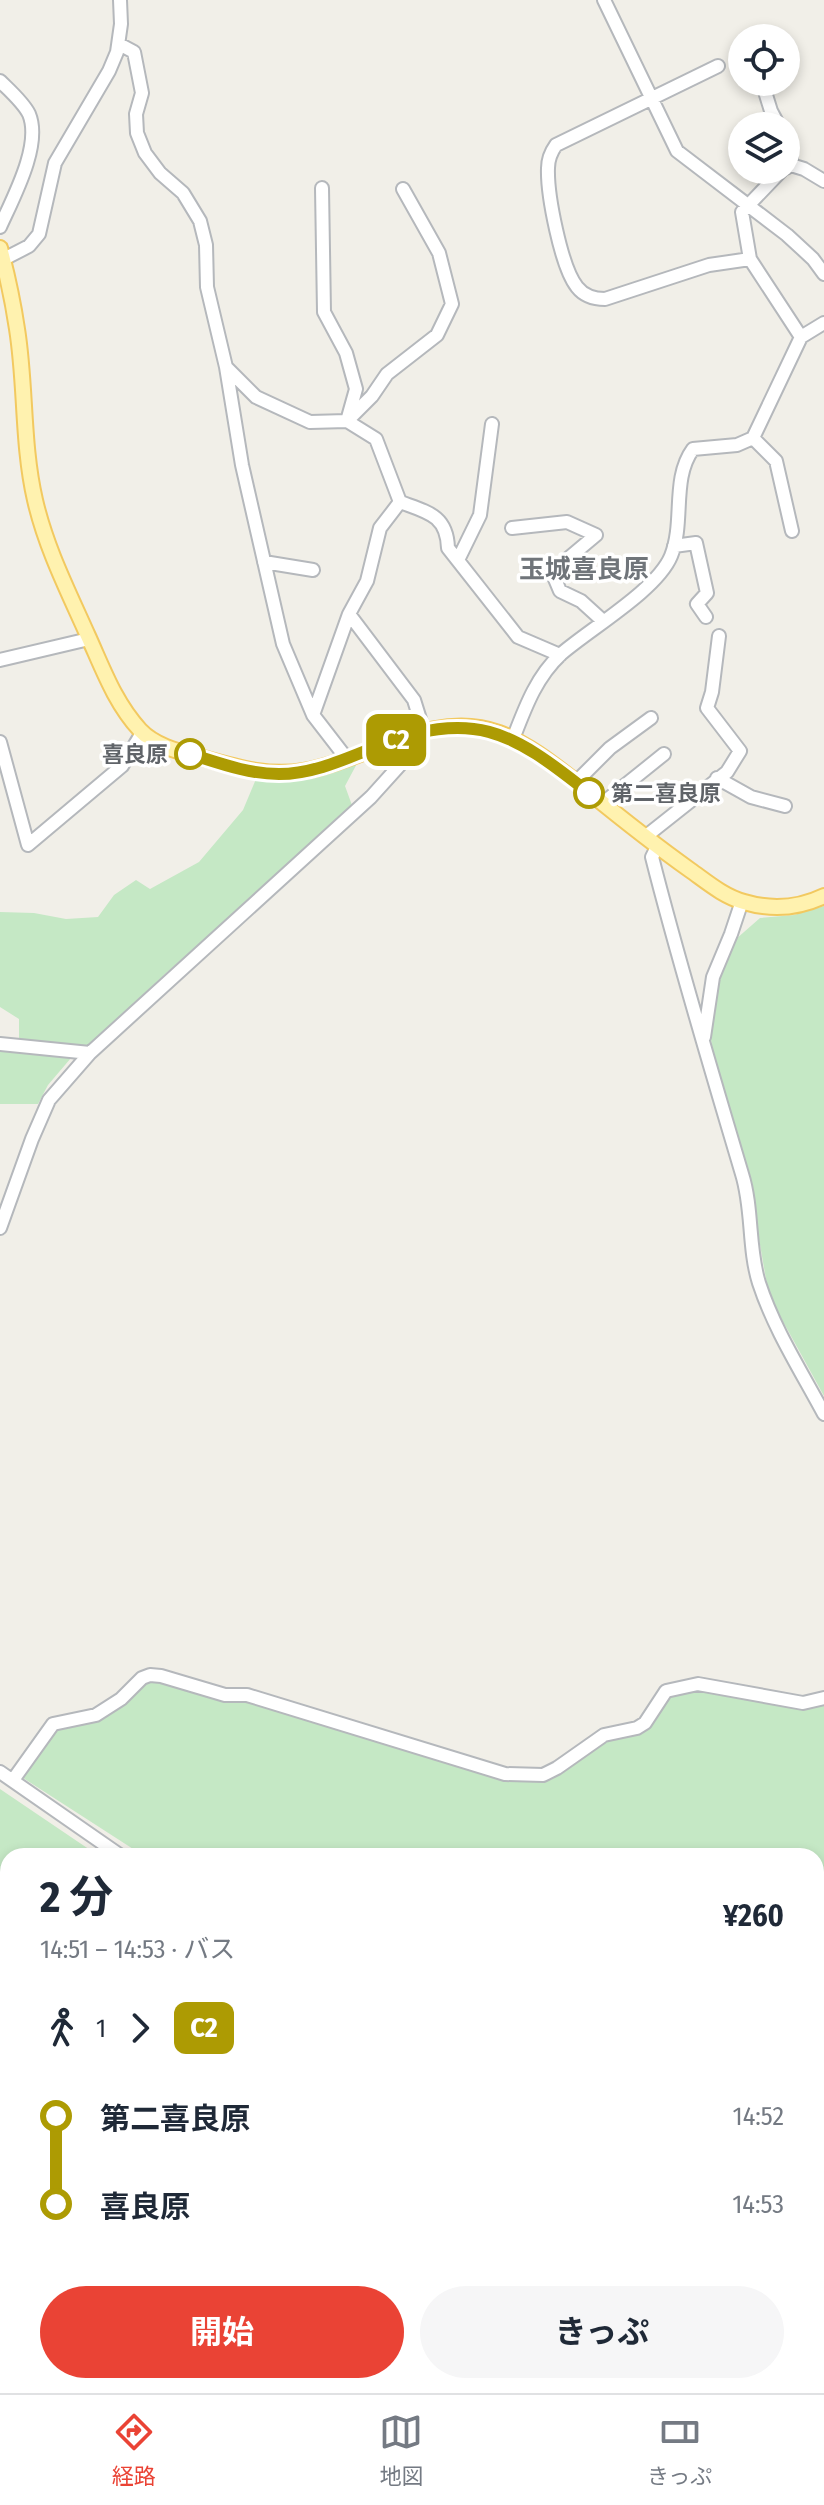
<!DOCTYPE html>
<html lang="ja">
<meta charset="utf-8">
<style>
body{margin:0;font-family:"Fira Sans Condensed","Noto Sans JP",sans-serif;background:#f6f6f7;color:#1f2937;height:100vh;display:flex;flex-direction:column;font-size:30px;white-space:nowrap}
*{box-sizing:border-box;margin:0}
p{font-size:26px;color:#747a83}
.icon{flex:none;width:44px;height:44px;fill:none;stroke:currentColor;stroke-width:2;stroke-linecap:round;stroke-linejoin:round}
.map{position:relative;flex:1;overflow:hidden}
.details{position:absolute;left:0px;top:1848px;width:824px;height:546px;display:flex;flex-direction:column;background:#fff;border-radius:24px 24px 0 0;box-shadow:0 4px 12px #0003}
.details>*{flex:none}
.badge{padding:0 16px;border-radius:12px;font-size:28px;line-height:52px}
.tools{position:absolute;left:728px;top:24px;display:grid;gap:16px}
.tools a{display:grid;place-items:center;width:72px;height:72px;border-radius:50%;background:#fff;box-shadow:0 4px 12px #0003;font-size:40px}
.map>.badge{position:absolute;translate:-50% -50%;box-shadow:0 0 0 4px #fff}
.legs{display:flex;align-items:center;gap:12px;height:88px;padding:0 40px;font-size:26px}
.legs p{margin-inline-start:auto}
.summary{display:flex;align-items:center;justify-content:space-between;height:136px;padding:0 40px}
h1{font-size:44px;font-weight:700;line-height:60px}
.primary-button{display:flex;gap:16px;margin-top:auto;padding:16px 40px}
.primary-button a{flex:1;height:92px;border-radius:48px;background:#ea4335;color:#fff;font-size:32px;font-weight:700;line-height:92px;text-align:center}
.primary-button a+a{background:#f6f6f7;color:#1f2937}
ul{padding:0 40px;list-style:none}
li{display:flex;align-items:center;gap:28px;height:88px;font-size:30px}
li i{display:grid;place-items:center;width:12px;height:100%;margin:0 10px;background:currentColor}
li i::after{content:'';width:20px;height:20px;margin:-10px;border:6px solid;border-radius:50%;background:#fff}
li p{margin-inline-start:auto}
li:first-child i{background:linear-gradient(#0000 50%,currentColor 0)}
li:last-child i{background:linear-gradient(currentColor 50%,#0000 0)}
.tab-bar{display:flex;justify-content:space-around;align-items:center;height:112px;border-top:2px solid #e0e1e3;background:#fff;font-size:22px;color:#747a83}
.tab-bar a{display:grid;justify-items:center;gap:4px}
.tab-bar .active{color:#ea4335}
.map>svg:first-child{display:block}
</style>
<div class="map">
<svg width="824" height="2393" viewBox="0 0 824 2393">
<rect width="100%" height="100%" fill="#f1efe8"/>
<path fill="#c5e8c5" d="M360,758L345,786L353,808L165,974L87,1048L19,1040V1019L0,1007V912L34,913L66,919L98,917L114,895L136,880L150,889L199,862L243,810L256,779L309,777Z
M824,906V1396L769,1296L747,1171L714,1057L709,1029L719,976L736,939L760,918L794,915Z
M0,1051L71,1058L48,1085L38,1104H0Z
M148,1678L240,1699L405,1746L514,1782L548,1779L602,1738L647,1730C655,1717 663,1699 678,1692C711,1679 781,1718 824,1705V1982H816V1856H144L20,1776L54,1728C102,1723 115,1710 148,1678Z
M0,1789L99,1856H8V1929L0,1958Z
M816,2007H824V2129L816,2121Z
M8,2014V2291L0,2290V2027Z
M824,2139V2393H46L42,2386H816V2141Z"/>
<g fill="none" stroke-linecap="round" stroke-linejoin="round">
<defs>
<path id="minor" d="M604,0L677,151L787,235L813,259L824,274
M119,44L134,52L142,93L136,114L137,133L145,153L160,173L183,193L200,221L206,245L207,287L226,367L242,465L283,644L313,715L347,759
M718,66L556,145C551,152 548,159 548,168C547,194 561,267 577,287C584,296 595,299 605,299L709,265L750,259
M0,81C9,90 23,102 29,114C42,145 13,198 0,227
M762,82L771,111L779,126
M786,139L790,146L791,165
M786,168L791,165L804,169L824,181
M782,170L742,212L750,259L801,337
M322,188L324,312L346,353L356,389L347,421L372,396L387,374L437,335L452,304L439,253L403,189
M0,261L29,246L39,234L55,163L109,71L117,52L121,24L120,0
M227,368L256,397L310,422L347,421L376,439L400,502C427,512 447,515 448,548L518,637L560,655
M753,438L776,461L792,531
M512,528L567,522L596,535L552,572L560,591L581,601L603,621
M674,546L696,543L707,593L697,604L706,617
M458,560L480,515L492,424
M264,562L313,570
M0,660L89,639
M313,715L349,614
M513,739C525,708 536,677 561,654C591,628 657,590 671,556C685,522 671,479 693,449L737,445L753,438L801,337L824,323
M0,742L28,845L122,766L142,733
M717,778L751,797L785,806
M576,782L610,748L651,718
M603,803L664,754
M645,837L727,772L740,751L707,708L712,692L719,636
M657,847L652,857C679,964 711,1069 742,1174C753,1209 748,1248 759,1283C774,1329 801,1371 824,1414
M704,1037L713,977L731,934L742,901
M0,1044L90,1053
M0,1228L32,1139L49,1100L90,1053L371,797L408,756L424,732L414,700L349,614L367,581L380,528L400,502
M0,1772L121,1856
M13,1780L53,1724L96,1715L121,1699L142,1678L150,1675L161,1676L225,1695H247L505,1774L543,1775L557,1768L604,1735L637,1728L645,1723L666,1691L698,1684L803,1703L824,1698
M816,1993H824
M816,2127L824,2129
M816,2184L824,2180
M816,2226H824
M0,2370H8
M33,2386L37,2393"/>
<path id="major" d="M0,248C7,274 13,302 17,329C26,385 22,444 35,500C46,548 68,591 88,636C103,669 115,703 140,730C156,747 181,752 203,758C238,768 272,778 309,770C371,758 433,709 499,733C533,746 560,770 589,792C622,819 655,845 690,870C707,882 723,896 744,902C771,910 799,908 824,896"/>
</defs>
<use href="#minor" stroke="#b5b8bc" stroke-width="16"/>
<use href="#major" stroke="#f2c960" stroke-width="18"/>
<use href="#minor" stroke="#fff" stroke-width="12"/>
<use href="#major" stroke="#fff2af" stroke-width="14"/>
</g>
<g fill="none" stroke-linecap="round" stroke-linejoin="round">
<defs>
<path id="line-1" d="M190,754C219,763 248,774 279,774C312,774 343,760 373,748C473,708 510,730 589,793"/>
</defs>
<use href="#line-1" stroke="#fff" stroke-width="18"/>
<use href="#line-1" stroke="#ad9b03" stroke-width="12"/>
</g>
<g fill="#fff" stroke="#ad9b03" stroke-width="4">
<circle cx="190" cy="754" r="14"/>
<circle cx="589" cy="793" r="14"/>
</g>
<g text-anchor="middle" stroke-width="7" stroke-linejoin="round" paint-order="stroke">
<g font-size="22" font-weight="bold" fill="#5f6368" stroke="#fff" text-anchor="end">
<text x="168" y="762">喜良原</text>
<text x="611" y="801" text-anchor="start">第二喜良原</text>
</g>
<g font-size="26" font-weight="bold" fill="#70757a" stroke="#fff">
<text x="584" y="578">玉城喜良原</text>
</g>
</g>
</svg>
<div class="tools">
<a><svg class="icon" aria-label="locate" viewBox="0 0 24 24"><circle cx="12" cy="12" r="6"/><path d="M12 2v4M12 18v4M2 12h4M18 12h4"/></svg></a>
<a><svg class="icon" aria-label="layers" viewBox="0 0 24 24"><path d="M12 4l9 5-9 5-9-5zM3 14l9 5 9-5"/></svg></a>
</div>
<b class="badge" style="left:396px;top:740px;background:#ad9b03;color:#fff">C2</b>
<section class="details">
<div class="summary"><div><h1>2 分</h1><p>14:51 – 14:53 · バス</p></div><b>¥260</b></div>
<div class="legs"><svg class="icon" aria-label="walk" viewBox="0 0 24 24"><circle cx="13" cy="4" r="2"/><path d="M13 8l-2 6 4 7M11 14l-3 7M7 12l3-4h3l4 4"/></svg>1<svg class="icon" aria-label="forward" viewBox="0 0 24 24"><path d="M9 5l7 7-7 7"/></svg><b class="badge" style="background:#ad9b03;color:#fff">C2</b></div>
<ul>
<li><i style="color:#ad9b03"></i><b>第二喜良原</b><p>14:52</p></li>
<li><i style="color:#ad9b03"></i><b>喜良原</b><p>14:53</p></li>
</ul>
<div class="primary-button"><a>開始</a><a>きっぷ</a></div>
</section>
</div>
<nav class="tab-bar">
<a class="active"><svg class="icon" aria-label="directions" viewBox="0 0 24 24"><path d="M12 3l9 9-9 9-9-9zM9 14v-3h6M13 9l2 2-2 2"/></svg>経路</a>
<a><svg class="icon" aria-label="map" viewBox="0 0 24 24"><path d="M3 6l6-2 6 2 6-2v14l-6 2-6-2-6 2zM9 4v14M15 6v14"/></svg>地図</a>
<a><svg class="icon" aria-label="tickets" viewBox="0 0 24 24"><path d="M3 7h18v10H3zM15 7v10"/></svg>きっぷ</a>
</nav>
